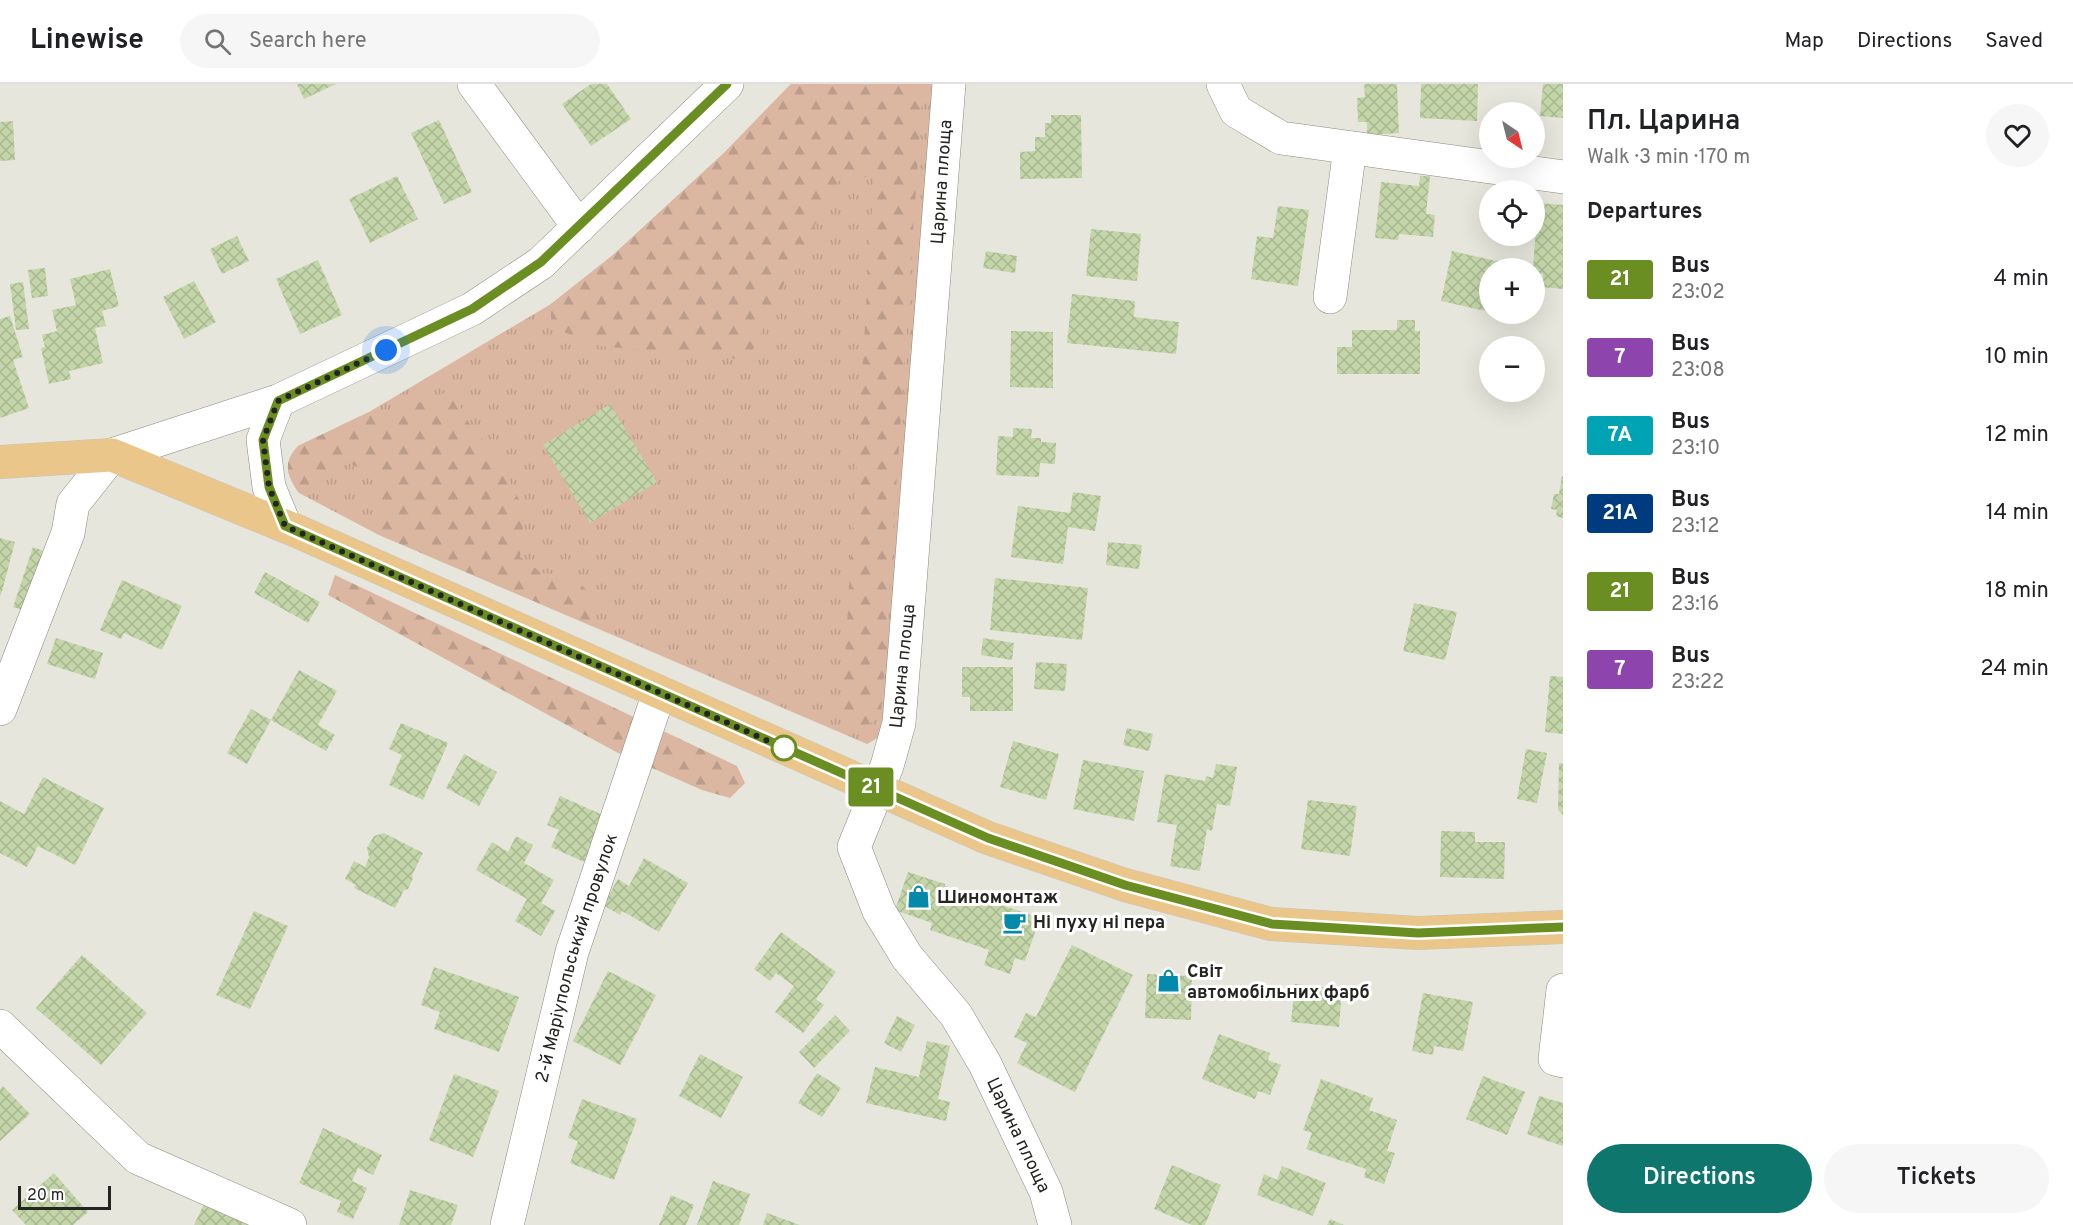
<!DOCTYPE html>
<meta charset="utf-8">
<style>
body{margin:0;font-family:Overpass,sans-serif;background:#f6f6f6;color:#202124;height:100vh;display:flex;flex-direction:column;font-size:22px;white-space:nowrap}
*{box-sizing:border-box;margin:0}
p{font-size:20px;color:#757577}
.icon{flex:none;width:33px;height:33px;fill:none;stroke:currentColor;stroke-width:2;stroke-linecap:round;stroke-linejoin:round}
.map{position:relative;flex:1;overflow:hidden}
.sheet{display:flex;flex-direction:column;background:#fff;width:510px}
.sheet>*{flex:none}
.badge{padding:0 12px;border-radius:4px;font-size:21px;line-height:39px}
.needle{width:39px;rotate:145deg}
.tools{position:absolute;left:1479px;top:18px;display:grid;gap:12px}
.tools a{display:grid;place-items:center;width:66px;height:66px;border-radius:50%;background:#fff;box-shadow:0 6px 24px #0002;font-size:30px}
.scale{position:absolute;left:18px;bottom:15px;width:93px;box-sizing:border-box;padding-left:6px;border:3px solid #242420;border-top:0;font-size:16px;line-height:21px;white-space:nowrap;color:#242420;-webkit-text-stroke:4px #fff;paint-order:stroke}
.you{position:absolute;width:30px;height:30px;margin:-15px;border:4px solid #fff;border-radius:50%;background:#1a73e8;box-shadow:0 0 0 9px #1a73e833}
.map>.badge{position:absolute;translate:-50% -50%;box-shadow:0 0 0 3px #fff}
h2{padding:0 24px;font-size:22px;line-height:54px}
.round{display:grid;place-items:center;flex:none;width:63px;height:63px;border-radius:32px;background:#f6f6f6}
.summary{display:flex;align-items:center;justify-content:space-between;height:102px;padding:0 24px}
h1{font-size:28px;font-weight:600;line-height:45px}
.action{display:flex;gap:12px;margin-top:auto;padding:12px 24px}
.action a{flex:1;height:69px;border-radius:36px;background:#0f766e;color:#fff;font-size:24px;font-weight:600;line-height:69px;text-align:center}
.action a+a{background:#f6f6f6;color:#202124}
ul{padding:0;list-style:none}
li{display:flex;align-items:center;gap:18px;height:78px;padding:0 24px}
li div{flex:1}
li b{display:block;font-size:22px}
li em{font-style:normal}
li .badge{min-width:66px;font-weight:700;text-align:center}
header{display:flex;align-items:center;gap:36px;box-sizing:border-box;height:84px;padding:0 30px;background:#fff;border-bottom:2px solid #e0e0e0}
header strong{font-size:28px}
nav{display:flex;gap:33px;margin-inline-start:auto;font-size:21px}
.search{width:420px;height:54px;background:#f6f6f6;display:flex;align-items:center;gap:15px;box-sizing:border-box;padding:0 21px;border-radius:33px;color:#757577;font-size:22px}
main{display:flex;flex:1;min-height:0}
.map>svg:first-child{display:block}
</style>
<header>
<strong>Linewise</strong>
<div class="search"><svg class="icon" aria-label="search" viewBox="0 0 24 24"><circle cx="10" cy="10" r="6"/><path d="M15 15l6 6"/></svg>Search here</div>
<nav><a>Map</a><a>Directions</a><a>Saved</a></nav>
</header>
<main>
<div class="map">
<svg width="1563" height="1141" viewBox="0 0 1563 1141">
<defs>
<pattern id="grass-tufts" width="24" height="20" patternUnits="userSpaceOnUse" patternTransform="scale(1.5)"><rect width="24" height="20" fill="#dbb7a2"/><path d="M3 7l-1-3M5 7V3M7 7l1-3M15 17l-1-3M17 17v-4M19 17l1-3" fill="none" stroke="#bc9d8b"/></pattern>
<pattern id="forest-firs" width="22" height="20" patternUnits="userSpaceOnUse" patternTransform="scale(1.5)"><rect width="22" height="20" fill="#dbb7a2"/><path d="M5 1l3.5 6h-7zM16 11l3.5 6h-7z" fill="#bc9d8b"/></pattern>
<pattern id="building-cross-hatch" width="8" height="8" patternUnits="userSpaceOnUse" patternTransform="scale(1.5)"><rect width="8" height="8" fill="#c4d6a9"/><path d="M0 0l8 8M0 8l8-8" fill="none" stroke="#a8b891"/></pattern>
</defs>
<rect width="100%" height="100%" fill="#e7e6dc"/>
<path fill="url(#grass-tufts)" d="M791,0H934L888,635L881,652L867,660L377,450L299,409C287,391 282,380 298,362L369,328L551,220L613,171L724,69Z"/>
<path fill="url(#forest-firs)" d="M791,0H923L881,633L860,646L842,623L874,92L838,97L786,196L748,276L600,262L551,243V220L613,171L724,69Z
M452,306L467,336L495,371L522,421L523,447L520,473L542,489L573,492L594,514L592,542L377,450L380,394L341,375L299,409C287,391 282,380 298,362L369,328L387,331Z
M335,491L737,682L745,699L730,714L702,706L618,669L328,511Z"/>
<path fill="url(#building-cross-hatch)" d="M297,0H336L304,15Z
M591,0H607L631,35L591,62L562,20Z
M1364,0H1397L1399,49L1367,51V38H1358L1357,14L1365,13Z
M1421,0H1478L1477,37L1420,34Z
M1543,0H1563V34L1540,32Z
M1051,31H1081L1082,94L1020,95V68L1035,67V53H1045V39H1051Z
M439,36L472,108L444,120L411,49Z
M13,37L15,76L0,77V38Z
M397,92L418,135L370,159L349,115Z
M1420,92H1430L1426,130L1435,131L1433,153L1399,150L1398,156L1375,154L1381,98L1419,102Z
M1538,119L1563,121V205L1542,203L1543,190L1534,189L1533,184Z
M1278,122L1309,126L1298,202L1251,195L1257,152L1273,154Z
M1091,145L1141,150L1137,197L1086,192Z
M237,152L249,177L222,190L210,165Z
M986,167L1017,172L1015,189L983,184Z
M1452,167L1505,179L1503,184H1490V228L1441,217Z
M318,176L342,231L300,250L276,195Z
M45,184L48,212L32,214L28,186Z
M110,185L119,222L102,227L106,242L95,244L103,279L69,287L71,295L49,300L41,264L45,263L42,251L57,247L52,226L76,221L70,195Z
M194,197L216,238L184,255L163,213Z
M23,198L29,245L16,246L10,200Z
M1072,210L1135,217L1134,233L1179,238L1176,270L1067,259Z
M10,232L23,273L13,276L29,324L0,334V235Z
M1397,236H1415V247H1420V290H1337V263H1352V246H1397Z
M1011,247L1053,248V304L1010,303Z
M610,320L657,398L590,439L543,361Z
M1013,344L1032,345L1031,354H1041V358L1056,359L1055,380L1040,379L1039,393L996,391L998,352L1013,353Z
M1562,392H1563V434L1556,432L1557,426L1551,425L1554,410H1559Z
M1073,408L1101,412L1095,447L1068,443L1063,480L1011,473L1018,422L1070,429Z
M0,454L15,458L1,511H0Z
M1108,458L1142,461L1139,485L1106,481Z
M33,463L52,470L33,529L13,523Z
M265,488L320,518L308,539L254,509Z
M995,494L1088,504L1082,556L990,546Z
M122,496L182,522L162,566L124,549L121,555L100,546Z
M1414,519L1457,528L1445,576L1403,567Z
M56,554L103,569L95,595L47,580Z
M983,554L1014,559L1012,576L981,571Z
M1036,578L1067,580L1065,607L1034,605Z
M962,583H1013V627H970V613H962Z
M299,586L337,607L318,641L335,651L326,667L271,636L247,680L227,669L251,625L271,636Z
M1550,592L1563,593V650L1545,648Z
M401,639L448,659L423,716L389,701L402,671L389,665Z
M1127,644L1153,650L1149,667L1123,661Z
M1013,657L1059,670L1046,716L1000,703Z
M1526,665L1547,669L1537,719L1517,715Z
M464,670L497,688L479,722L446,704Z
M1083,676L1144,687L1134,737L1073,725Z
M1559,679H1563V731L1558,726Z
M1216,680L1237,683L1230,722L1217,720L1212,747L1207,745L1200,787L1170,782L1177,741L1157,738L1165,690L1205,697L1206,692L1213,694Z
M43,693L104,724L75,781L38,762L27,783L0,769V717L24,730Z
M560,712L605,732L584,778L551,763L559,746L547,741Z
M1308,716L1357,722L1350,772L1301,765Z
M1441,747L1475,748V758H1505L1504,795L1440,793Z
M384,749L423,769L412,791L413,794L408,805L404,806L395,824L354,804L356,801L345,795L354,777L365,783L369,773L367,764L374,752Z
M516,752L533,761L524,779L554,796L541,819L555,827L541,852L515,837L527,815L476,786L492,758L508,768Z
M644,774L688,799L659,848L622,827L620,831L603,821L618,795L629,802Z
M908,788L945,800V802L1040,834L1025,877L1015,874L1010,890L984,881L989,866L930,846L932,839L895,826Z
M254,827L288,842L250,925L216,911Z
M781,848L836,888L816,915L824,921L803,949L775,928L794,902L776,889L770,897L754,885Z
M1072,861L1133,891L1075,1008L1017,979L1027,959L1014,953L1026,929L1036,933Z
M82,871L147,929L101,981L36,924Z
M434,883L519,913L499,968L434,945L440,928L421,921Z
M608,887L656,911L620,981L573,957Z
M1147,890L1192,892L1191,936L1145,934Z
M1295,900L1342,905L1339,943L1291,938Z
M1423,909L1473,918L1463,967L1434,962L1433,971L1412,967Z
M835,931L850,947L814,984L799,968Z
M897,932L915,941L901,968L884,959Z
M1219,950L1270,969L1268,976L1281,981L1270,1011L1258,1007L1255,1015L1202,995Z
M927,957L950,962L938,1015L950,1018L946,1037L866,1019L875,983L919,993Z
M700,970L743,993L721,1034L679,1012Z
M817,989L841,1004L822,1033L798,1019Z
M454,990L499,1007L473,1073L429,1056Z
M1483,992L1525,1008L1507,1051L1466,1035Z
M1321,995L1373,1014L1369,1026L1397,1036L1387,1067L1395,1069L1384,1100L1364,1093L1366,1085L1306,1065L1312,1049L1303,1046Z
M3,1002L30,1030L0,1057V1005Z
M1539,1012L1563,1019V1062L1527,1050Z
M582,1015L637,1035L614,1096L570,1079L578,1057L568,1054Z
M323,1044L382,1071L373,1091L358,1084L352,1097L367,1104L353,1135L337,1128L341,1117L299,1099Z
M1172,1081L1221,1101L1205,1141H1192L1154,1125Z
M1282,1082L1326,1099L1313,1132L1257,1111L1264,1090L1277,1096Z
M54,1089L88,1128L73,1141H26L12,1126Z
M713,1097L750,1110L739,1141H697Z
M410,1106L458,1121L451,1141H399Z
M671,1111L694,1121L686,1141H659Z
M205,1118L253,1141H194Z
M767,1129L800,1141H763Z
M1330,1135L1344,1141H1327Z"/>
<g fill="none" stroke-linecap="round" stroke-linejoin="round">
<defs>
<g id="minor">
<path d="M474,0L579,143"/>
<path id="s1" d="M949,0L899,639L887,682L854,763L879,827L907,873L956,931L985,980L1046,1108L1055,1141"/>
<path d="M1223,0L1236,27L1281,54L1563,93"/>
<path d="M1330,213L1350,64"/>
<path d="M278,317L263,356L269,403L285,442"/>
<path d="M0,625L68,449L73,420L112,371L278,317L472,225L541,179L727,0"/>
<path d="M1563,906L1555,975L1563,977"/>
<path d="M0,942L138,1074L290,1141"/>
<path id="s2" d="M507,1141L572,868L659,609"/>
</g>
<path id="major" d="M0,378L112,371L299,448L988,754L1125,801L1271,840L1418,849L1563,843"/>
</defs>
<use href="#minor" stroke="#8b8a81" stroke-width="34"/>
<use href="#major" stroke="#c6c6c5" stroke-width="34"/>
<use href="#minor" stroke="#fff" stroke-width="33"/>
<use href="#major" stroke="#ebc68a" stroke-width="33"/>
</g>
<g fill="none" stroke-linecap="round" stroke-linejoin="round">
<defs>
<path id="line" d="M727,0L541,178L472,225L278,317L263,356L269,403L285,442L988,754L1125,801L1272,840L1418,849L1563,843"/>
</defs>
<use href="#line" stroke="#fff" stroke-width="14"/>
<use href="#line" stroke="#6b8e23" stroke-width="9"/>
<path stroke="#242420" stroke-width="6" stroke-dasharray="0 10.8" d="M386,266L278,317L263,356L269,403L285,442L784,664"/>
</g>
<defs>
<symbol id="shop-bare" viewBox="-9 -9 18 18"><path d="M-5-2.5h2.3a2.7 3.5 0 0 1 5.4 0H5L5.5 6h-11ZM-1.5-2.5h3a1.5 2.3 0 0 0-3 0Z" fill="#0389aa" stroke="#fff" stroke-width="2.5" paint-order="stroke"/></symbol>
<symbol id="cafe-bare" viewBox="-9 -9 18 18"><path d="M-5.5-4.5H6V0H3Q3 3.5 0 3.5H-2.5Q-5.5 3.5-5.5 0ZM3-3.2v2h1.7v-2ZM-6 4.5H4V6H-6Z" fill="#0389aa" stroke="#fff" stroke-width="2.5" paint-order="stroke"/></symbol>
</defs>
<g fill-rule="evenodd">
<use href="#shop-bare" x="902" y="796" width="33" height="33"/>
<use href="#cafe-bare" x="998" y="822" width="33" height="33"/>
<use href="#shop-bare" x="1152" y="880" width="33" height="33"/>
</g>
<circle fill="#fff" stroke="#6b8e23" stroke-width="3" cx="784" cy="664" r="12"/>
<g text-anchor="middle" stroke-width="6" stroke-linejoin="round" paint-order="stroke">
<g font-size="18" fill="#242420" stroke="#fff">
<text transform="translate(941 98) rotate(-86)" y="6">Царина площа</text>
<text transform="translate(902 582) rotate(-84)" y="6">Царина площа</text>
<text dy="6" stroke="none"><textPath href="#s2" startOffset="276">2-й Маріупольський провулок</textPath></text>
<text dy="6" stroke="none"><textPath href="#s1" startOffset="1107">Царина площа</textPath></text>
</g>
<g font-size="18" font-weight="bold" fill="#242420" stroke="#fff" text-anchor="start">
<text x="937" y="819">Шиномонтаж</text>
<text x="1033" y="844">Ні пуху ні пера</text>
<text x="1187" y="893">Світ<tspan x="1187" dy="21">автомобільних фарб</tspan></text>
</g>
</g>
</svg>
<div class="tools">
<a><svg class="needle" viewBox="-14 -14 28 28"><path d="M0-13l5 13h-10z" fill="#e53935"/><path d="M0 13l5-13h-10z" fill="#757577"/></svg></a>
<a><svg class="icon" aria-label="locate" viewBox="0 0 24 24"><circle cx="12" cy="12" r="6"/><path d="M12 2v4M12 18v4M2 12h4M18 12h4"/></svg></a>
<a>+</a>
<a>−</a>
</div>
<div class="scale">20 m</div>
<div class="you" style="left:386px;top:266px"></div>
<b class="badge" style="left:871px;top:703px;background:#6b8e23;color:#fff">21</b>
</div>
<section class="sheet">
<div class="summary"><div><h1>Пл. Царина</h1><p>Walk · 3 min · 170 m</p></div><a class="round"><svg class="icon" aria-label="heart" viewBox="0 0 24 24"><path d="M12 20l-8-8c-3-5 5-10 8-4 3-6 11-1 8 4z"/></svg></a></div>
<h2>Departures</h2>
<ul>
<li><span class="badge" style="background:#6b8e23;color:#fff">21</span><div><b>Bus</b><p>23:02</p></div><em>4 min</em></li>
<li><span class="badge" style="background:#8e44ad;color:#fff">7</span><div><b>Bus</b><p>23:08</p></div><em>10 min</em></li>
<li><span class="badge" style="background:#00a3b4;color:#fff">7А</span><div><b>Bus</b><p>23:10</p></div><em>12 min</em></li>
<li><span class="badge" style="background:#003b80;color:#fff">21А</span><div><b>Bus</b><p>23:12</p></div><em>14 min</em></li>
<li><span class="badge" style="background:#6b8e23;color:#fff">21</span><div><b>Bus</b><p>23:16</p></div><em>18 min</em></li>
<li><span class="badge" style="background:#8e44ad;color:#fff">7</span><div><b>Bus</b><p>23:22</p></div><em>24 min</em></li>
</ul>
<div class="action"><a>Directions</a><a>Tickets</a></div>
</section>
</main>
